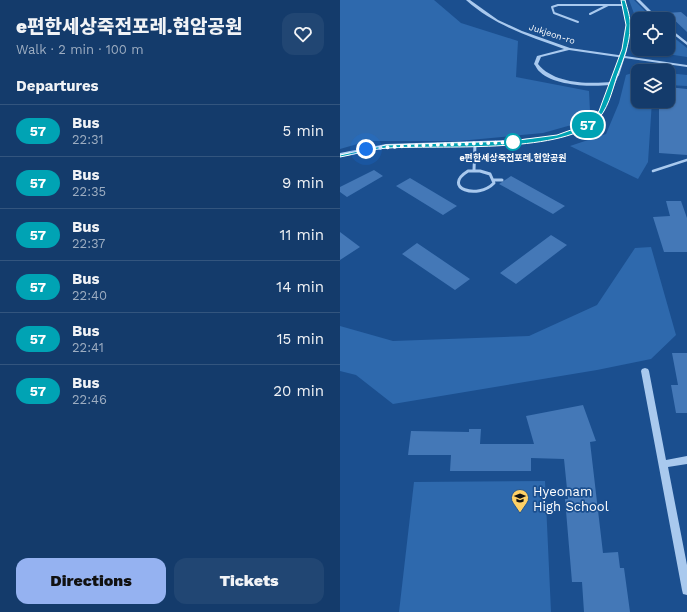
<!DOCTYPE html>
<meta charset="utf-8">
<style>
body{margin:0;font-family:"Work Sans","Noto Sans KR",sans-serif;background:#214673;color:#f1f3f6;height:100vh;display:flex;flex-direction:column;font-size:15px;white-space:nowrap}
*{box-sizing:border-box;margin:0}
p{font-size:13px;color:#9dadc1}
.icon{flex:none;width:22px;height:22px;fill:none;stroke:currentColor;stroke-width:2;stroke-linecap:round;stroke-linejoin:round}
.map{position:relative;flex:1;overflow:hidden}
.sheet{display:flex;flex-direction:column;background:#143b6b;width:340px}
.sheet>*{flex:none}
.badge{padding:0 8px;border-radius:13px;font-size:14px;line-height:26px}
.fabs{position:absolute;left:291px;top:12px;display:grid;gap:8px}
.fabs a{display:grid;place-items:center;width:44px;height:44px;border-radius:8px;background:#143b6b;box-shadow:0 1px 3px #0004,0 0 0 1px #33557e;font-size:20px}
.you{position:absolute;width:20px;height:20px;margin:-10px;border:3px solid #fff;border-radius:50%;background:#1a73e8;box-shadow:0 0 0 6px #1a73e833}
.map>.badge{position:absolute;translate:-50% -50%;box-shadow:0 0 0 2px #fff}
h2{padding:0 16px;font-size:15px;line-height:36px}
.round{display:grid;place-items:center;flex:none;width:42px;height:42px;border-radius:12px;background:#214673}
.overview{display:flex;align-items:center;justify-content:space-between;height:68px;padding:0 16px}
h1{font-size:19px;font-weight:800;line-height:30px}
.cta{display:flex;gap:8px;margin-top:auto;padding:8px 16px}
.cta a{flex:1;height:46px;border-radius:12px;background:#95b2f1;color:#111;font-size:16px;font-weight:800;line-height:46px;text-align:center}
.cta a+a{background:#214673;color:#f1f3f6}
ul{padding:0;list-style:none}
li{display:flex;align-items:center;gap:12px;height:52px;padding:0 16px;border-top:1px solid #33557e}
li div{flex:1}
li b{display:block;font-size:15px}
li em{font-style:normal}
li .badge{min-width:44px;font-weight:700;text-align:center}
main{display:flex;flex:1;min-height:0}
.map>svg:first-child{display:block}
</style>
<main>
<section class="sheet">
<div class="overview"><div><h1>e편한세상죽전포레.현암공원</h1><p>Walk · 2 min · 100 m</p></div><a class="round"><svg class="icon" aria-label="heart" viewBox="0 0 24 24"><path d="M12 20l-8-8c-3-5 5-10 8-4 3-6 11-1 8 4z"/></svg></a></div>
<h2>Departures</h2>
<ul>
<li><span class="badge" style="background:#00a3b4;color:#fff">57</span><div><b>Bus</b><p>22:31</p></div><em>5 min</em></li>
<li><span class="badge" style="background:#00a3b4;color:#fff">57</span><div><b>Bus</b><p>22:35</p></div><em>9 min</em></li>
<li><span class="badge" style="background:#00a3b4;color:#fff">57</span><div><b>Bus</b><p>22:37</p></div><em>11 min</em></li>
<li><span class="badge" style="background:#00a3b4;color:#fff">57</span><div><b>Bus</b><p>22:40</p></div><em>14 min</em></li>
<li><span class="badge" style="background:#00a3b4;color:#fff">57</span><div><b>Bus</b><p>22:41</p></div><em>15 min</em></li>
<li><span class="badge" style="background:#00a3b4;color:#fff">57</span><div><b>Bus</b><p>22:46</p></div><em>20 min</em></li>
</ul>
<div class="cta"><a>Directions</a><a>Tickets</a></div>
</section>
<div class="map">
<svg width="347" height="612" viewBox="0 0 347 612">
<rect width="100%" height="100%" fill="#1b4f8f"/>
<path fill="#2e69ad" d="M0,0H94L121,23L178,41L176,77L249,91L250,111L235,124L203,133L119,141H28L0,149Z
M289,0H294L313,19H298V49H328V33L347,48V57L294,49L296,19Z
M298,71V101H312L308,162L298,179L230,146L266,134L279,103L286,75Z
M328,73L347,75V86L328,85Z
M311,247L336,335L311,359L257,370L53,404L16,375L0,371V326L53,341L189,336L257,305L295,248Z
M205,481L211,612H59L74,482Z"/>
<path fill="#4478b7" d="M341,12L347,17V32L327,13Z
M328,87L347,89V155L319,153V101H328Z
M34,170L43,176L7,197L0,192V187Z
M171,176L225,206L213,214L159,184Z
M70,178L117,206L103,215L56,186Z
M326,201H341L347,218V252H324L313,217L330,216Z
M0,232L20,247L0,260Z
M211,235L227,245L176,284L160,273Z
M77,243L130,279L115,290L62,254Z
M332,353H347V413H336L331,385H338Z
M243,405L256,441L250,442L263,553L278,552L280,568H284L290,612H244L242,582H232L225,499H228L224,459L191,458V471H110L111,455H68L71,431L129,432V429H141L140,444H194L186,416Z"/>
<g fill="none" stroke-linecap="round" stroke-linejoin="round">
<path stroke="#a9c9ee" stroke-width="2" d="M250,14L268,5
M238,22L214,13L212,7L218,5H284"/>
<path stroke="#a9c9ee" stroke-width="2.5" d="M313,171L347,160"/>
<path stroke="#a9c9ee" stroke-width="3" d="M134,170L135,144
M128,171H140L150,174L154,183C138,200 101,188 128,171Z
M154,180H162"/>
<path fill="#a9c9ee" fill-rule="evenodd" d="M126,0H130L158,20L182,31L230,48L347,65V67L229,50L201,57L198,64C214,84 248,84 272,82L275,73H279V74L264,111L257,121L246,128L220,138L171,144L46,148L0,157V153L46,144L171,140L217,136L242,126L253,119L260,111L270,85C251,87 215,86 200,72C197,70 196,66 194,64L197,56L224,49C189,36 155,26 126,0Z
M281,0H285L290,25L287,49L285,50L283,49L286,25Z
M296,0H300L319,19H315Z
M328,27L347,42V45L328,30Z
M305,368L308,369L309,371L326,460L347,456V464L328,467L347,565V595L343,594L342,590L301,371L302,369Z"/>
<path stroke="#a9c9ee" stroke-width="4.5" d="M277,74L285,49"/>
</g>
<path fill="#00a3b4" stroke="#fff" d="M281,0H285C287,8 291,18 290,27C290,44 283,60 277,76C272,91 268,111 255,122C218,154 98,145 48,148C32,149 16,154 0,157V155L46,145L171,141L217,135L242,126L253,119L259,111L282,49L286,25Z"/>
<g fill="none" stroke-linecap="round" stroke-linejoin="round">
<path stroke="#fff" stroke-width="4" stroke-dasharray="0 7.2" d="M26,149L64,146L173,142"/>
</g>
<defs>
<symbol id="school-pin" viewBox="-11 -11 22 30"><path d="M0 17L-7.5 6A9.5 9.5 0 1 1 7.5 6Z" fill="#ffd166" stroke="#1b4f8f"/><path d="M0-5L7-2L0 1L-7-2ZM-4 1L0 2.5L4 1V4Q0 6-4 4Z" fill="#111"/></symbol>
</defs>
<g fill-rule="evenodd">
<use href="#school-pin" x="170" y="488" width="20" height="27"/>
</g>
<circle fill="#fff" stroke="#00a3b4" stroke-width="2" cx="173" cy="142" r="8"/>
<g text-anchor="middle" stroke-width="3.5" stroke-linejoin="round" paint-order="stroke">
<g font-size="9" fill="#fff" stroke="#1b4f8f">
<text transform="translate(212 34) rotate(18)" y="3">Jukjeon-ro</text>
</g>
<g font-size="9" font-weight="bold" fill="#fff" stroke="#1b4f8f">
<text x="173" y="161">e편한세상죽전포레.현암공원</text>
</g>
<g font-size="13" fill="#fff" stroke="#1b4f8f" text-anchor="start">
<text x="193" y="496">Hyeonam<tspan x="193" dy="15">High School</tspan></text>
</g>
</g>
</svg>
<div class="fabs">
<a><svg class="icon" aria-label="locate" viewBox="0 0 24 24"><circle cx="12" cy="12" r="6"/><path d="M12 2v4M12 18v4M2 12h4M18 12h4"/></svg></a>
<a><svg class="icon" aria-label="layers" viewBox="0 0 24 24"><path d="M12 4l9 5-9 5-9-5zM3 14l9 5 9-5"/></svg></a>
</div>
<div class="you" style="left:26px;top:149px"></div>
<b class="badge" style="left:248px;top:125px;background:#00a3b4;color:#fff">57</b>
</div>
</main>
